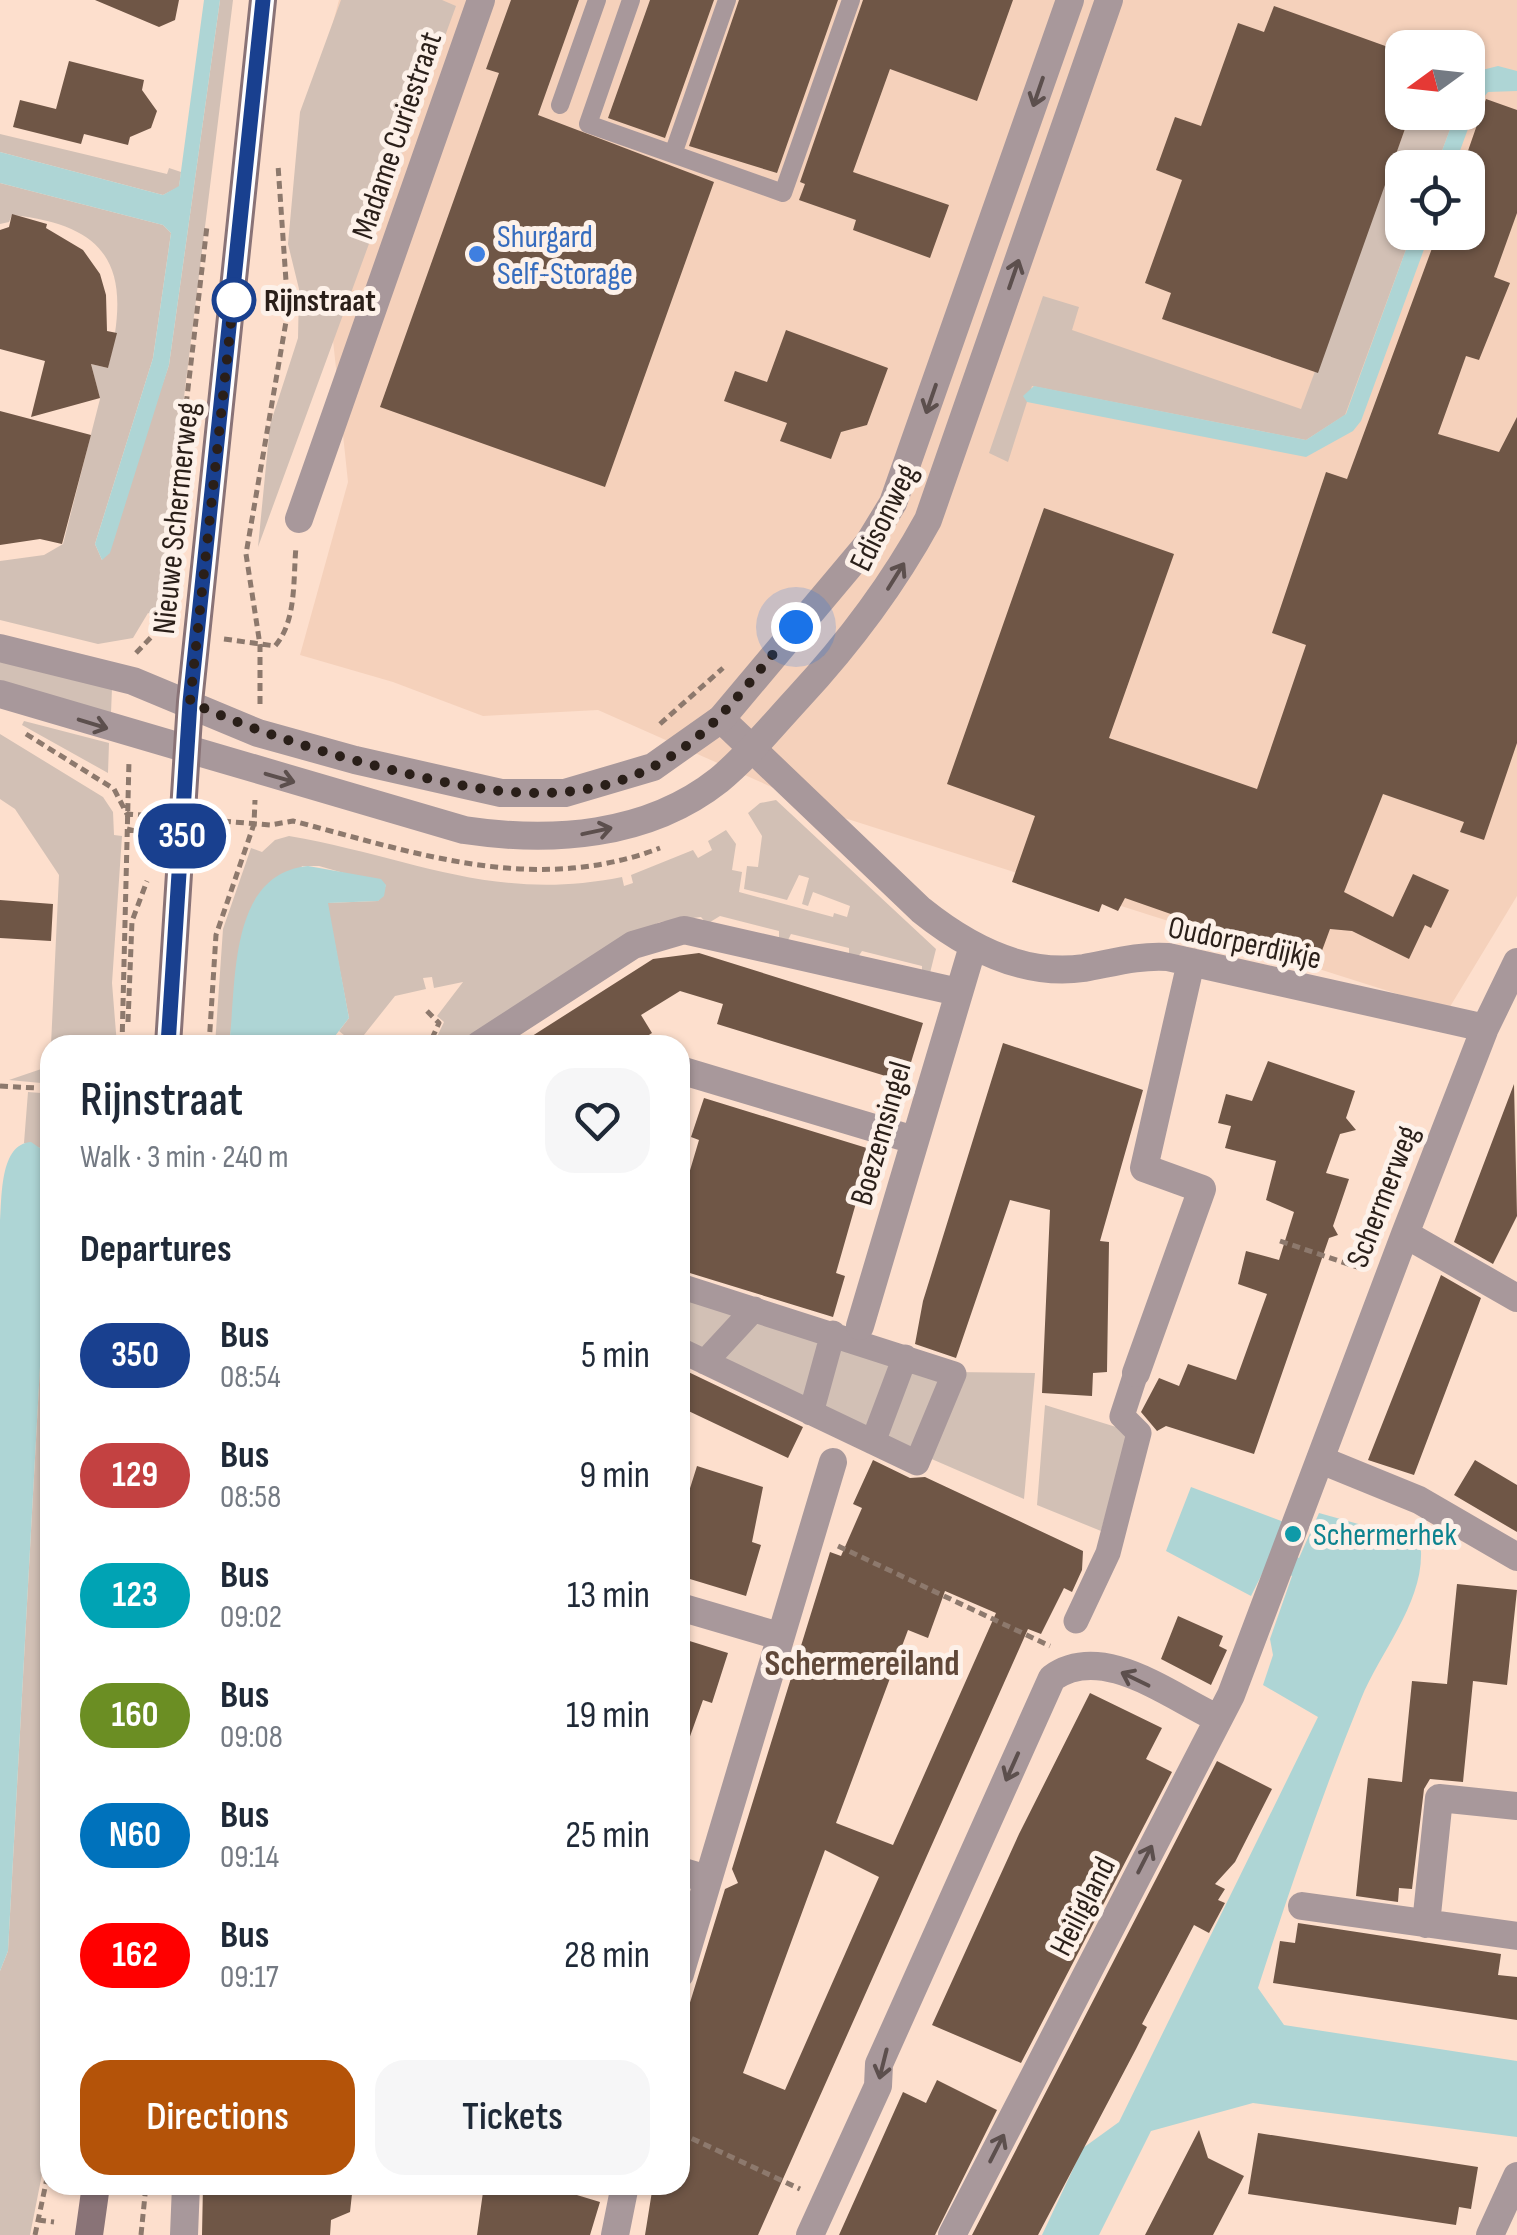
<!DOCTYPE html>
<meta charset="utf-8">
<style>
body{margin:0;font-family:"Sofia Sans Condensed",sans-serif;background:#f6f6f7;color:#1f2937;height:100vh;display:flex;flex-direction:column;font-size:38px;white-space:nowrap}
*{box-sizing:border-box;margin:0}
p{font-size:32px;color:#747a83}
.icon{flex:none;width:55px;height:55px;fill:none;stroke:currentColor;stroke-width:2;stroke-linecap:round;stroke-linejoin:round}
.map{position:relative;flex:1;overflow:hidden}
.drawer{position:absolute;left:40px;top:1035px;width:650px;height:1160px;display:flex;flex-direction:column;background:#fff;border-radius:30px;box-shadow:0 2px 8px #0004}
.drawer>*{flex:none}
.badge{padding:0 20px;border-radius:32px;font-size:35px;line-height:65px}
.needle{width:65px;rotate:255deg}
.fabs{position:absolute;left:1385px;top:30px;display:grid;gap:20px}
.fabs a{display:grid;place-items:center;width:100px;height:100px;border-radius:20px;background:#fff;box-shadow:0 2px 8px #0004;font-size:50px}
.you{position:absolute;width:50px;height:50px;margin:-25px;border:8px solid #fff;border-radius:50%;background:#1a73e8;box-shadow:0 0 0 15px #1a73e833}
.map>.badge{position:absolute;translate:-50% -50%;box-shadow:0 0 0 5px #fff}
h2{padding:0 40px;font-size:38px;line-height:90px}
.round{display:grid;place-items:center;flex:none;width:105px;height:105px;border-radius:30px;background:#f6f6f7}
.headline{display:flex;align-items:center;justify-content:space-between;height:170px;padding:0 40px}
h1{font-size:48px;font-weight:600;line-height:75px}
.primary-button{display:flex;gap:20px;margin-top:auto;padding:20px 40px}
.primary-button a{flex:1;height:115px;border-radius:30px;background:#b45309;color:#fff;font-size:40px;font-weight:600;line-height:115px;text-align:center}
.primary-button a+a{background:#f6f6f7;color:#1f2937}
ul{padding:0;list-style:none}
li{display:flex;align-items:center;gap:30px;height:120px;padding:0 40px}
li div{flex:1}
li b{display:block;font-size:38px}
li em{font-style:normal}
li .badge{min-width:110px;font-weight:700;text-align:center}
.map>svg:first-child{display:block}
</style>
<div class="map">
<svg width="1517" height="2235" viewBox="0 0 1517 2235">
<rect width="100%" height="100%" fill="#fddfcd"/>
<path fill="#f5d1bb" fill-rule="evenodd" d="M339,0H1517V896L1448,1010L835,815L598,710L483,716L393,682L300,655L348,482L309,113ZM1402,48H1468V112H1402ZM1402,168H1468V232H1402Z"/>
<path fill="#d2c0b5" d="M220,0H233L157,616L148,613L133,638L98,644L0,620V561L44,555L63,544L100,399L91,364L108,368C131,274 116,226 12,215L9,222L0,224V183L163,225L171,233L153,358L95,544L102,560L169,365Z
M341,0H442L456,6L258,547L270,425L298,338L299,289L288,244L300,112Z
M1411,113L1429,119L1432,113H1456L1436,167L1402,168V232L1412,233L1345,415L1306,440L1032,386L1008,462L989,453L1043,296L1079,307L1072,330L1301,409Z
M0,134L167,174L169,168L181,172L179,187L163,195L0,152Z
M0,660L112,688L111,713L0,685Z
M24,721L109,743L108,773L22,725Z
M0,734L103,797L113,812L114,835L122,836L112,983L117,1045H51L59,875L15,809L0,799Z
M776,800L936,949L929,977L922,973V966L862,951L858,957L849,956V948L791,934L788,940L779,938V931L720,916L707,924L701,917L660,922L607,946L458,1045H433L444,1022L437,1016L463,982L434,988L432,977L423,978L426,989L395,996L356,1045L339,1031L349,1018L327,903L378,901L386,885L319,866H302L234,1007L229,1045H215L223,929L251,848L262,852L275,840L289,836C411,857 493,903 622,877L624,886L633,883L631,875L693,850L698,858L712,850L708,841L726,830L736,844L732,870L742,872L739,892L833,917L834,913L847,917L850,906L813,892L808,906L802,904L809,878L799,875L787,900L744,889L747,866L758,867L762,836L748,813L760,803Z
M50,1066V1156L47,1150L24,1143L28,1092L41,1093V1083L9,1080Z
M50,1184V2134L30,2235H0V1971L8,1951Z
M680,1291L954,1372L1035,1373L1024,1499L874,1434L680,1341Z
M1045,1405L1129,1431L1101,1531L1037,1505Z"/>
<path fill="#aed5d5" d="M204,0H220L169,365L110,553L102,560L95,544L153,358L171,233L163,225L0,183V152L163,195L179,186Z
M1498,66L1517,71V91L1488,92L1476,107L1454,167H1436L1456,113L1468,112L1470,79L1478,71Z
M1412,233H1430L1361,421L1353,431L1306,457L1027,402L1023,396L1034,386L1306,440L1346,414Z
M308,866L381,879L386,885L384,896L378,901L328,903L349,1018L328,1045H229C237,985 227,874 308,866Z
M31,1142L50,1155V1184L8,1951L0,1971V1224C2,1195 0,1144 31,1142Z
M1191,1487L1284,1522L1274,1547L1299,1558L1319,1513L1412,1539L1421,1551C1423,1604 1380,1652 1361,1699C1322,1794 1289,1891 1258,1988L1284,2025L1517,2061V2137L1253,2103L1151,2131L1099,2235H1042L1083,2148L1119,2122L1318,1717L1263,1685L1273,1655L1270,1639L1292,1576L1266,1566L1251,1596L1166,1551Z"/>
<path fill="#6f5646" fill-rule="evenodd" d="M95,0H179L175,20L159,27Z
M511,0H579L538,115L714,182L605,487L380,407L499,73L486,69Z
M650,0H714L665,138L608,118Z
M739,0H838L777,173L689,146Z
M863,0H1013L977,101L890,69L853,172L949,205L930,258L853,230L856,220L799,200L805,184L800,182Z
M1274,6L1402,52V112H1411L1318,373L1162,319L1171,293L1145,283L1182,180L1156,170L1175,117L1201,126L1238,23L1264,32Z
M69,61L144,80L142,90L157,111L151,128L130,137L128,145L84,134L81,144L13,127L20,100L56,109Z
M1486,99L1517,110V213L1494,277L1510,283L1479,360L1466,356L1438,434L1499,452L1517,417V743L1484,840L1460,832L1464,822L1383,794L1344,892L1393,917L1413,874L1449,890L1431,928L1425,925L1409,959L1352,931L1330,929L1320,956L1303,950L1301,955L1273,945L1271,949L1125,898L1118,911L1102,904L1099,912L1012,882L1035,816L947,784L1044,508L1174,554L1109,738L1257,789L1306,645L1272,633L1326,472L1347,479L1438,232H1468V168H1462Z
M12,214L47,224L46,228L83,250L100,274L106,295L107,331L117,333L108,368L91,364L100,398L31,417L45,361L0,349V230L9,227Z
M786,330L888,368L867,425L841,432L831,459L780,441L787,423L724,401L735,371L767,382Z
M0,411L91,435L62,544L40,539L0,545Z
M0,900L53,904L51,941L0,938Z
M699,953L923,1023L905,1082L717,1024L723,1004L680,991L641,1015L652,1033L633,1045H518L653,959Z
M1003,1043L1143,1090L1100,1241L1109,1242L1107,1372L1093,1373L1092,1396L1042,1393L1050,1210L1010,1200L956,1358L915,1344L923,1301Z
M1268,1061L1355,1091L1346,1118L1356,1130L1340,1134L1326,1173L1349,1179L1333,1226L1338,1235L1329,1238L1254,1454L1166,1426L1157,1431L1141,1412L1159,1378L1179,1386L1188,1364L1236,1380L1267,1294L1238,1284L1246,1251L1279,1260L1294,1212L1266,1200L1276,1161L1225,1148L1231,1126L1218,1123L1226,1094L1252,1101Z
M1514,1084L1517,1216L1493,1264L1454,1242Z
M704,1098L883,1153L870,1193L860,1189L836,1273L845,1276L833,1317L680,1270V1204L699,1140L691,1137Z
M1441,1275L1481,1298L1414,1475L1368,1460Z
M680,1368L803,1427L788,1458L680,1407Z
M873,1460L910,1478L925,1477L1083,1551L1082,1570L1072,1592L1064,1588L1041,1634L1028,1629L758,2235H645L653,2185H680V2035L725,1889L738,1883L732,1869L830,1552L841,1556L862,1508L853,1504ZM945,1591L996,1613L893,1845L836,1823L908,1630L928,1638ZM825,1850L879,1877L785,2090L743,2073Z
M1475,1460L1517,1485V1532L1454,1495Z
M697,1466L763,1487L752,1542L761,1545L746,1596L680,1576V1520Z
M1457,1584L1517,1590L1507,1685L1473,1681L1463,1782L1430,1779L1424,1789L1412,1889L1399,1888L1398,1902L1356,1896L1368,1778L1402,1782L1412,1681L1447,1684Z
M1178,1616L1223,1636L1219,1646L1227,1650L1211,1685L1161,1659Z
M680,1638L728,1653L712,1703L703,1700L683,1756Z
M1090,1693L1162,1728L1146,1759L1172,1772L1021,2063L932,2025L1019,1834Z
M1217,1761L1272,1789L1235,1862L1215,1884L1225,1889L1218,1900L1225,1903L1209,1933L1194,1925L1142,2024L1147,2027L1136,2049L1038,2235H972Z
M1298,1923L1501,1954L1498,1975L1517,1977V2020L1273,1983L1280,1941L1295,1943Z
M937,2080L997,2110L935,2235H839L903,2092L926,2103Z
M1199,2130L1208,2158L1244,2176L1213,2235H1145Z
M1258,2133L1478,2167L1471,2209L1459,2207L1456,2225L1248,2194Z
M203,2185H353L350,2212L331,2220L330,2235H202Z
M484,2185H544L600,2202L590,2235H477Z"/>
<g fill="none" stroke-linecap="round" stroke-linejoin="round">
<path stroke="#8d796d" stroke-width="5" stroke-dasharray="8 5" stroke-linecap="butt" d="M224,639L275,646C297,621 293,578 296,547
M136,653L160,628L207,226
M260,704V645L246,554L288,310L278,165
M660,724L723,668
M26,734L114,789L127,814L155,816
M210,820L270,825L293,821C417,853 534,896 660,848
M127,829L151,835
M427,1011L439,1023L429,1045
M128,1022L132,921L147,881
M122,1045L129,760
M209,1045L216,935L254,824L255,800
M0,1086L37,1088
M1280,1241L1363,1269
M838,1546L1050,1646
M680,2133L800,2189
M38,2220L54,2222
M35,2235L50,2164
M141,2235L146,2185"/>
<path stroke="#a8989b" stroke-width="18" d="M631,0L588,124L783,193L851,0
M560,105L597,0
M673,154L727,0"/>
<path stroke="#a8989b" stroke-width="25" d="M680,1286L954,1374L917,1463L680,1350
M705,1362L754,1309
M811,1413L833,1333
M873,1442L905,1357
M1076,1621L1108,1553L1139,1433L1122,1416L1136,1373"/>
<path stroke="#a8989b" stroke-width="28" d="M299,519L481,0
M721,719L921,910C967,947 1023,977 1084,968C1112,963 1139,955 1168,957L1485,1028
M479,1045L633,945L684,930L958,992
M680,1070L914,1140
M1405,1234L1517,1298
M860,1326L973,946
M1136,1373L1202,1189L1144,1168L1191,962
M1321,1460L1419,1500L1517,1557
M680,1607L779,1636
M680,1871L707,1879
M1302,1906L1517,1936
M1426,1924L1439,1798L1517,1806
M680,1974L833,1462
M184,2235L186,2185
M615,2235L625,2185
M810,2235L878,2086L879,2064L1052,1678C1102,1642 1168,1695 1217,1718
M952,2235L1231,1695L1405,1234L1485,1028L1517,962
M1490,2235L1517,2176"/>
<path stroke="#a8989b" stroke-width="28" d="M0,648L133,681L258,733L355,760L501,793H565L653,767L721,719L868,544L893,503L1070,0
M0,694L464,830C551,843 647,837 719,780C748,756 773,725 798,698C849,643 892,586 928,520L1109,0"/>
<path stroke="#897377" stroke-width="28" d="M168,1045L190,702L263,0
M89,2235L96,2185"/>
</g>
<defs><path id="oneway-shaft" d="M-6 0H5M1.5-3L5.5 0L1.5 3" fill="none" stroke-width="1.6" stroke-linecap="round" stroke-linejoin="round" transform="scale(2.5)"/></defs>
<g stroke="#5c4f4d">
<use href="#oneway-shaft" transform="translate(1038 92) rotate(109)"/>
<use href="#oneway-shaft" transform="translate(1014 274) rotate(-71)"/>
<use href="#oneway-shaft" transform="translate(931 399) rotate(109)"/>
<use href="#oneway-shaft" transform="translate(896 576) rotate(-58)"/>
<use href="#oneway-shaft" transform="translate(93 724) rotate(17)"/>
<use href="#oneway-shaft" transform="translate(280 778) rotate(16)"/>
<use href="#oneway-shaft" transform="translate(597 831) rotate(-12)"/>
<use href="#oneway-shaft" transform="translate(1135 1679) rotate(-154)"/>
<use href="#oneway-shaft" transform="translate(1012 1767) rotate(114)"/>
<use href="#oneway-shaft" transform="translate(1145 1859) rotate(-63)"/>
<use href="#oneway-shaft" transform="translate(883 2064) rotate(104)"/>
<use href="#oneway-shaft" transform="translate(997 2148) rotate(-63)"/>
</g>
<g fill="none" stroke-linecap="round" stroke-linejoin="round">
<defs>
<path id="line" d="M168,1045L190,702L263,0"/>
</defs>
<use href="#line" stroke="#fff" stroke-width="22"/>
<use href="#line" stroke="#19408f" stroke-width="15"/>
<path stroke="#2a1f19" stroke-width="10" stroke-dasharray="0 18" d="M234,300V294L190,702C254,731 317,751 384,768C480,792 580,814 670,757C723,724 755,673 796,627"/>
</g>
<circle fill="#3f7fe0" stroke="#fdf1e9" stroke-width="4" cx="477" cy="254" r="10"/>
<circle fill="#fff" stroke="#19408f" stroke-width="5" cx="234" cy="300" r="20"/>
<circle fill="#0f9aa8" stroke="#fdf1e9" stroke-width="4" cx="1293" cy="1534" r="10"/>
<g text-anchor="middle" stroke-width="10" stroke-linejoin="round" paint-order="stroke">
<g font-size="32" fill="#2a1f19" stroke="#fdf1e9">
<text transform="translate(396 135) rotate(-71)" y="11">Madame Curiestraat</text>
<text transform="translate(883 517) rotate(-64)" y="11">Edisonweg</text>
<text transform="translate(175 518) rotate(-84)" y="11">Nieuwe Schermerweg</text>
<text transform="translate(1245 942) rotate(12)" y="11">Oudorperdijkje</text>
<text transform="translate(880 1133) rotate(-74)" y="11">Boezemsingel</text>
<text transform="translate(1382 1196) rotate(-69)" y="11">Schermerweg</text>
<text transform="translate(1082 1906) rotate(-63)" y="11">Heiligland</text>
</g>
<g font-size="32" fill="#366cbe" stroke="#fdf1e9" text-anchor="start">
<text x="497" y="247">Shurgard<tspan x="497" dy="37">Self-Storage</tspan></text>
</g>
<g font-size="32" font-weight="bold" fill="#2a1f19" stroke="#fdf1e9" text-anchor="start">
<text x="264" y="311">Rijnstraat</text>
</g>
<g font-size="32" fill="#0d838f" stroke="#fdf1e9" text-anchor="start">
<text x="1313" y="1545">Schermerhek</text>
</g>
<g font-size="35" font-weight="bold" fill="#604839" stroke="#fdf1e9">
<text x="862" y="1675">Schermereiland</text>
</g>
</g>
</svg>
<div class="fabs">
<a><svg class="needle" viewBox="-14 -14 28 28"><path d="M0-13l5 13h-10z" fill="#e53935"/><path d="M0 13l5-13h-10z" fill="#747a83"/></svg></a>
<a><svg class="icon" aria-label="locate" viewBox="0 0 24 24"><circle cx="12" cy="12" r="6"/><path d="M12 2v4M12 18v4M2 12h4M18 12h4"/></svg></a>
</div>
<div class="you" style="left:796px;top:627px"></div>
<b class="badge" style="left:182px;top:836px;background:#19408f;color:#fff">350</b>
<section class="drawer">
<div class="headline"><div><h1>Rijnstraat</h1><p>Walk · 3 min · 240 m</p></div><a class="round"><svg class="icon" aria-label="heart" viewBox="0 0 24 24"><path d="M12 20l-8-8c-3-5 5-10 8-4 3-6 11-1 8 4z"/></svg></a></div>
<h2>Departures</h2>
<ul>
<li><span class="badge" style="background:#19408f;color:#fff">350</span><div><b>Bus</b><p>08:54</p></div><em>5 min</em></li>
<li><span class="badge" style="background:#c34141;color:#fff">129</span><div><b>Bus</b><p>08:58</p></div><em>9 min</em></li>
<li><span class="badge" style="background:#00a3b4;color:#fff">123</span><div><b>Bus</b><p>09:02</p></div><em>13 min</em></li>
<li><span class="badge" style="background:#6b8e23;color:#fff">160</span><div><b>Bus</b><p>09:08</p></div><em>19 min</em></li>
<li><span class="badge" style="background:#0072bc;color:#fff">N60</span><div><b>Bus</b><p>09:14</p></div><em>25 min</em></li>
<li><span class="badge" style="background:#f00;color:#fff">162</span><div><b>Bus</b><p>09:17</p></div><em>28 min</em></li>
</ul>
<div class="primary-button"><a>Directions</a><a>Tickets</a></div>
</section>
</div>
